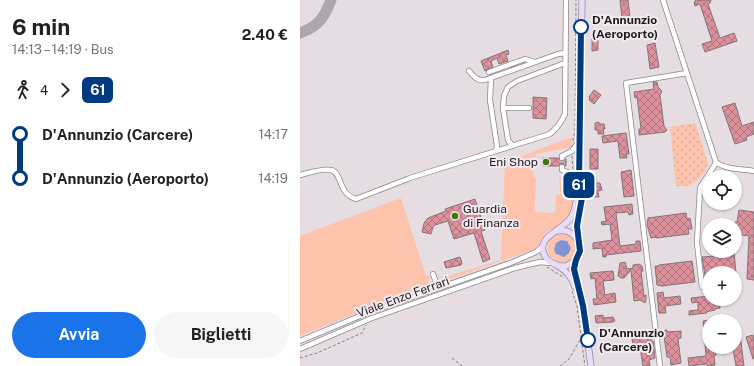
<!DOCTYPE html>
<html lang="it">
<meta charset="utf-8">
<style>
body{margin:0;font-family:"Public Sans",sans-serif;background:#f6f6f6;color:#202124;height:100vh;display:flex;flex-direction:column;font-size:15px;white-space:nowrap}
*{box-sizing:border-box;margin:0}
p{font-size:13px;color:#757577}
.icon{flex:none;width:22px;height:22px;fill:none;stroke:currentColor;stroke-width:2;stroke-linecap:round;stroke-linejoin:round}
.map{position:relative;flex:1;overflow:hidden}
.details{display:flex;flex-direction:column;background:#fff;width:300px}
.details>*{flex:none}
.badge{padding:0 8px;border-radius:6px;font-size:14px;line-height:26px}
.fabs{position:absolute;left:402px;top:170px;display:grid;gap:8px}
.fabs a{display:grid;place-items:center;width:40px;height:40px;border-radius:50%;background:#fff;box-shadow:0 1px 3px #0004;font-size:20px}
.map>.badge{position:absolute;translate:-50% -50%;box-shadow:0 0 0 2px #fff}
.legs{display:flex;align-items:center;gap:6px;height:44px;padding:0 12px;font-size:13px}
.legs p{margin-inline-start:auto}
.summary{display:flex;align-items:center;justify-content:space-between;height:68px;padding:0 12px}
h1{font-size:22px;font-weight:700;line-height:30px}
.cta{display:flex;gap:8px;margin-top:auto;padding:8px 12px}
.cta a{flex:1;height:46px;border-radius:24px;background:#1a73e8;color:#fff;font-size:16px;font-weight:700;line-height:46px;text-align:center}
.cta a+a{background:#f6f6f6;color:#202124}
ul{padding:0 12px;list-style:none}
li{display:flex;align-items:center;gap:14px;height:44px;font-size:15px}
li i{display:grid;place-items:center;width:6px;height:100%;margin:0 5px;background:currentColor}
li i::after{content:'';width:10px;height:10px;margin:-5px;border:3px solid;border-radius:50%;background:#fff}
li p{margin-inline-start:auto}
li:first-child i{background:linear-gradient(#0000 50%,currentColor 0)}
li:last-child i{background:linear-gradient(currentColor 50%,#0000 0)}
main{display:flex;flex:1;min-height:0}
.map>svg:first-child{display:block}
</style>
<main>
<section class="details">
<div class="summary"><div><h1>6 min</h1><p>14:13 – 14:19 · Bus</p></div><b>2.40 €</b></div>
<div class="legs"><svg class="icon" aria-label="walk" viewBox="0 0 24 24"><circle cx="13" cy="4" r="2"/><path d="M13 8l-2 6 4 7M11 14l-3 7M7 12l3-4h3l4 4"/></svg>4<svg class="icon" aria-label="forward" viewBox="0 0 24 24"><path d="M9 5l7 7-7 7"/></svg><b class="badge" style="background:#003b80;color:#fff">61</b></div>
<ul>
<li><i style="color:#003b80"></i><b>D'Annunzio (Carcere)</b><p>14:17</p></li>
<li><i style="color:#003b80"></i><b>D'Annunzio (Aeroporto)</b><p>14:19</p></li>
</ul>
<div class="cta"><a>Avvia</a><a>Biglietti</a></div>
</section>
<div class="map">
<svg width="454" height="366" viewBox="0 0 454 366">
<defs>
<pattern id="garden-dots" width="8" height="8" patternUnits="userSpaceOnUse"><rect width="8" height="8" fill="#fec3ad"/><path d="M2 2h.1M6 6h.1" fill="none" stroke="#d9a794" stroke-width="1.8" stroke-linecap="round"/></pattern>
<pattern id="building-cross-hatch" width="8" height="8" patternUnits="userSpaceOnUse"><rect width="8" height="8" fill="#dc909b"/><path d="M0 0l8 8M0 8l8-8" fill="none" stroke="#b2757e"/></pattern>
</defs>
<rect width="100%" height="100%" fill="#e6dde3"/>
<path fill="#fec3ad" fill-rule="evenodd" d="M269,138H272V147L236,154V157L233,158V178H236L235,209L236,212L253,213L255,212L256,196L260,194V185L259,177L272,176C271,193 278,211 262,223C257,227 251,228 246,233C241,238 240,246 233,250L145,281L141,278L201,260L205,162Z
M101,198L126,276L130,275L127,288L113,293L111,290L105,292V295L84,302L0,336V236Z
M263,234C290,241 271,272 254,260C251,258 248,254 248,250C247,240 255,234 263,234ZM261,240L267,241L271,248L269,253L264,257L257,254L254,250L256,243Z"/>
<path fill="url(#garden-dots)" d="M395,123L408,163L406,171L395,182L388,186H376L370,127Z"/>
<path fill="#8493d1" d="M261,240L267,241L271,248L269,253L264,257L256,254L254,250L256,243Z"/>
<g fill="none" stroke-linecap="round" stroke-linejoin="round">
<path stroke="#aea6ab" stroke-width="11" d="M0,33C19,26 24,18 31,0"/>
</g>
<path fill="url(#building-cross-hatch)" stroke="#807677" d="M320,0H328L330,18L322,19Z
M395,0H411L410,3L408,4L420,38L434,33L437,41L405,52L402,44L412,41L400,4L395,6L394,2L396,1Z
M292,35H298V50L292,51Z
M355,43L359,67L350,69L347,45Z
M208,50L209,54L206,55L208,61L199,64L197,58L191,61L193,67L185,71L181,61Z
M353,82H357L358,87L362,91L360,95L364,126L367,130L365,132L339,135V129H341L337,97L335,98L334,92L354,89Z
M294,90L301,95L294,104L289,100L290,98L289,97Z
M233,97L247,98L246,119L233,118Z
M435,103L442,126L454,122V134L446,137L447,140L435,144L422,107Z
M299,122V124H304L305,129H303L304,134H298V130H295V123Z
M326,133L329,154H326L327,158H320L318,141L303,143L302,136Z
M290,149H298V169H290Z
M243,158H258L262,162L266,159V166L262,163L258,166H243Z
M331,170L334,196L324,197L321,172Z
M296,178V183H300L302,190L298,191L299,197H294L293,189L289,190L288,179Z
M175,199L185,230L181,231L190,259L183,262L174,233L154,239L148,221L135,225L133,227L131,234L122,232L124,223L128,218L146,211L145,209Z
M332,204L333,214L329,215L328,212L316,213L320,246L336,244V241H340L341,251L306,255V257H303L302,248L293,249V243L312,240L310,224L302,225L301,222L306,221L304,207Z
M439,210L454,212V280L447,279L449,236L435,234V222H437Z
M386,213L387,219L390,218L392,229H388L389,234L356,238V237L351,238L347,225L348,218Z
M434,251L436,273H409V281L406,282L402,257L415,256V253Z
M160,257L162,263L161,265L146,268L144,262Z
M392,261L395,282L362,286L357,285L355,266H359V265Z
M325,262L327,269L333,268V265L339,264L342,266L343,271H341L344,296L346,295V300L345,303L340,300L334,301L331,270L324,278H321L318,276L320,263Z
M313,271L314,280L303,281L305,295L315,293L316,302L294,305L293,299H297L295,278L291,279L290,273Z
M363,292L364,298L380,296L381,304L365,306L366,313H359L357,293Z
M409,296V299H419L420,308L415,309V310L406,312L407,313L389,315V311L398,310V302L392,303L391,298Z
M303,315V318L313,317L315,321L313,322L296,323L295,316Z
M409,320V347H415L416,355L414,356L415,365L407,366V364L389,366L388,358L406,356L403,321Z
M435,328H437L438,335L440,334L444,366H436L433,349L435,347Z
M367,330V332L381,331V338L378,339L381,363L371,365L370,357H367L364,336H362L361,331Z
M341,333H347V337L351,336V341H353L355,358L349,360L350,366H343L340,348L334,349L332,339L340,338Z
M453,335L454,340V359H453L446,337Z"/>
<g fill="none" stroke-linecap="round" stroke-linejoin="round">
<path stroke="#beb6bb" stroke-width="4.5" stroke-dasharray="4.5 2" stroke-linecap="butt" d="M262,158V167"/>
<defs>
<path id="minor" d="M363,0L416,162C426,170 442,169 454,171
M169,71C174,77 177,81 185,80L258,54L265,53
M189,72L225,59L235,62
M191,78L190,100L197,146L196,151
M203,108H229
M213,146L208,140L203,108L204,96L208,87L217,81L265,63
M262,158V156L272,151L279,141
M262,167V170L270,173L279,179
M0,175C9,173 22,168 31,170C42,172 38,194 56,199L110,178L250,134C257,128 261,123 265,114L266,0
M133,274L138,288
M402,287L397,243L400,188C405,179 412,171 416,162
M0,341L67,313L213,262L236,252L243,246
M0,349L72,318L215,268L240,262L251,263
M360,366L326,83L387,73"/>
<path id="major" d="M282,0L279,186L282,198L277,226L280,251L276,260L274,269L283,306L291,366
M257,231C266,229 273,232 278,241
M258,266H266L276,260
M275,287C272,278 266,270 258,266C254,263 250,263 247,259C231,239 261,231 270,219C277,210 276,197 279,187"/>
</defs>
<use href="#minor" stroke="#8e868b" stroke-width="6"/>
<use href="#major" stroke="#9789a6" stroke-width="7"/>
<path stroke="#868084" stroke-width="1" stroke-dasharray="3 2" stroke-linecap="butt" d="M273,141L275,130L276,0
M272,156L273,169
M272,180L273,188
M247,267L263,277
M272,291L277,306L285,366
M0,358L17,353L62,333L66,325
M152,358L162,366
M260,366L269,359L281,338"/>
<use href="#minor" stroke="#fff" stroke-width="4.5"/>
<use href="#major" stroke="#e8dcf7" stroke-width="5.5"/>
</g>
<g fill="none" stroke-linecap="round" stroke-linejoin="round">
<defs>
<path id="line-1" d="M281,27L279,186L282,198L277,226L280,251L276,260L274,269L283,306L288,340"/>
</defs>
<use href="#line-1" stroke="#fff" stroke-width="9"/>
<use href="#line-1" stroke="#003b80" stroke-width="6"/>
</g>
<g fill="#fff" stroke="#003b80" stroke-width="2">
<circle cx="281" cy="27" r="7"/>
<circle cx="288" cy="340" r="7"/>
</g>
<g fill="#377918" stroke="#f3eaf0" stroke-width="1.5">
<circle cx="246" cy="162" r="4"/>
<circle cx="155" cy="216" r="4"/>
</g>
<g text-anchor="middle" stroke-width="4" stroke-linejoin="round" paint-order="stroke">
<g font-size="12" font-weight="bold" fill="#1d1a1c" stroke="#f3eaf0" text-anchor="start">
<text x="292" y="24">D'Annunzio<tspan x="292" dy="14">(Aeroporto)</tspan></text>
<text x="299" y="337">D'Annunzio<tspan x="299" dy="14">(Carcere)</tspan></text>
</g>
<g font-size="12" fill="#1d1a1c" stroke="#f3eaf0" text-anchor="end">
<text x="238" y="166">Eni Shop</text>
<text x="163" y="213" text-anchor="start">Guardia<tspan x="163" dy="14">di Finanza</tspan></text>
</g>
<g font-size="12" fill="#1d1a1c" stroke="#f3eaf0">
<text transform="translate(103 297) rotate(-20)" y="4">Viale Enzo Ferrari</text>
</g>
</g>
</svg>
<div class="fabs">
<a><svg class="icon" aria-label="locate" viewBox="0 0 24 24"><circle cx="12" cy="12" r="6"/><path d="M12 2v4M12 18v4M2 12h4M18 12h4"/></svg></a>
<a><svg class="icon" aria-label="layers" viewBox="0 0 24 24"><path d="M12 4l9 5-9 5-9-5zM3 14l9 5 9-5"/></svg></a>
<a>+</a>
<a>−</a>
</div>
<b class="badge" style="left:279px;top:185px;background:#003b80;color:#fff">61</b>
</div>
</main>
